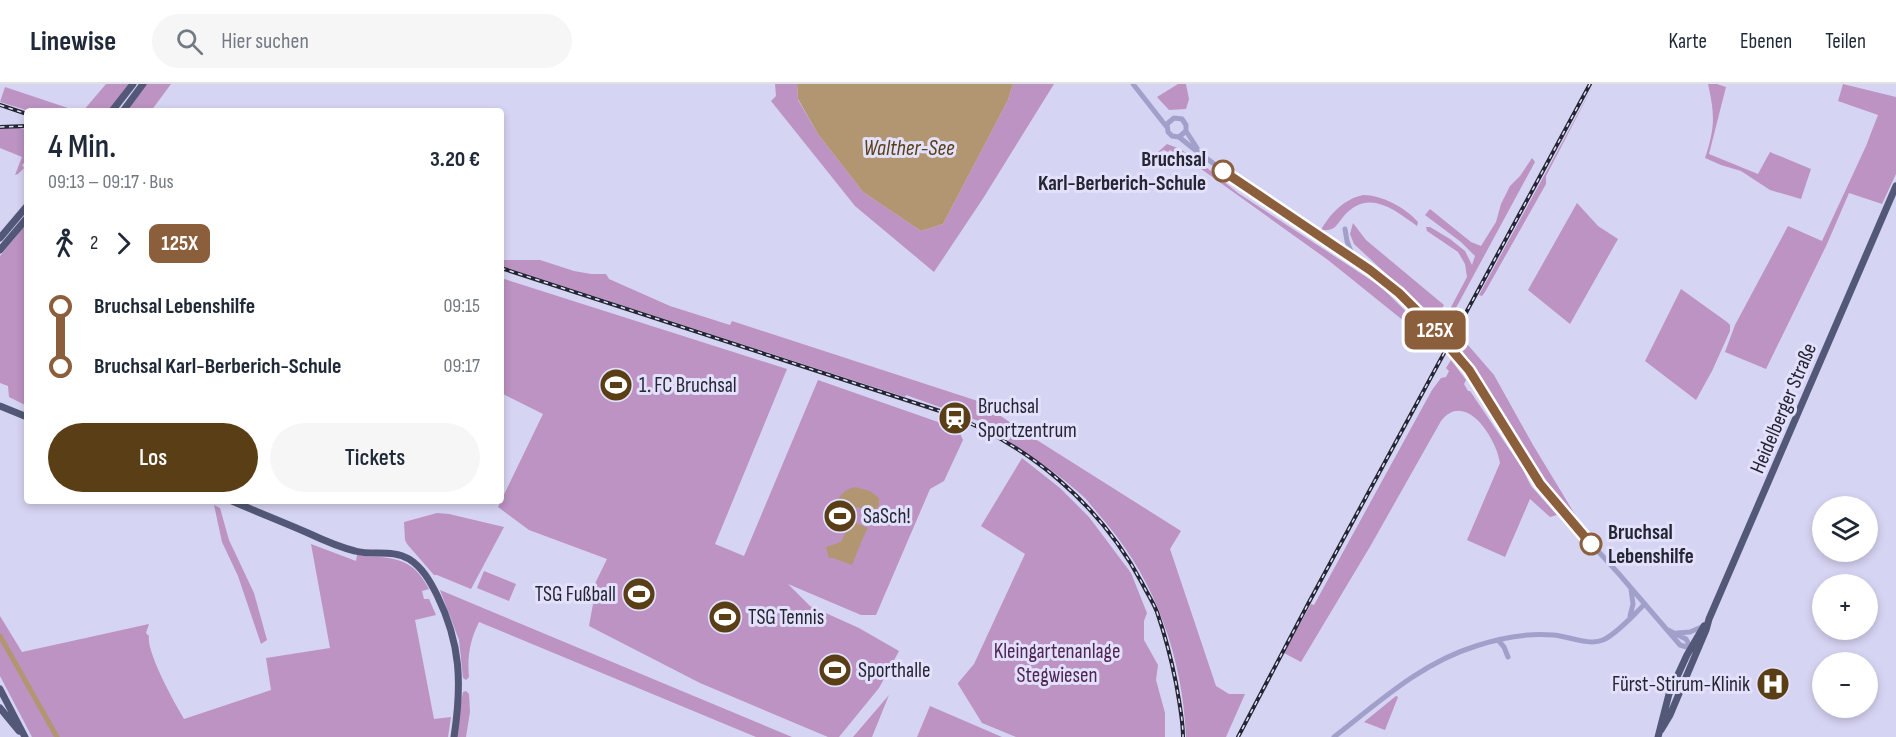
<!DOCTYPE html>
<html lang="de">
<meta charset="utf-8">
<style>
body{margin:0;font-family:"Sofia Sans Condensed",sans-serif;background:#f6f6f7;color:#1f2937;height:100vh;display:flex;flex-direction:column;font-size:22px;white-space:nowrap}
*{box-sizing:border-box;margin:0}
p{font-size:20px;color:#747a83}
.icon{flex:none;width:33px;height:33px;fill:none;stroke:currentColor;stroke-width:2;stroke-linecap:round;stroke-linejoin:round}
.map{position:relative;flex:1;overflow:hidden}
.details{position:absolute;left:24px;top:24px;width:480px;height:396px;display:flex;flex-direction:column;background:#fff;border-radius:6px;box-shadow:0 3px 9px #0003}
.details>*{flex:none}
.badge{padding:0 12px;border-radius:9px;font-size:21px;line-height:39px}
.buttons{position:absolute;left:1812px;top:412px;display:grid;gap:12px}
.buttons a{display:grid;place-items:center;width:66px;height:66px;border-radius:50%;background:#fff;box-shadow:0 3px 9px #0003;font-size:30px}
.map>.badge{position:absolute;translate:-50% -50%;box-shadow:0 0 0 3px #fff}
.legs{display:flex;align-items:center;gap:9px;height:66px;padding:0 24px;font-size:20px}
.legs p{margin-inline-start:auto}
.head{display:flex;align-items:center;justify-content:space-between;height:102px;padding:0 24px}
h1{font-size:33px;font-weight:600;line-height:45px}
.cta{display:flex;gap:12px;margin-top:auto;padding:12px 24px}
.cta a{flex:1;height:69px;border-radius:36px;background:#593e16;color:#fff;font-size:24px;font-weight:600;line-height:69px;text-align:center}
.cta a+a{background:#f6f6f7;color:#1f2937}
ul{padding:0 24px;list-style:none}
li{display:flex;align-items:center;gap:21px;height:60px;font-size:22px}
li i{display:grid;place-items:center;width:9px;height:100%;margin:0 8px;background:currentColor}
li i::after{content:'';width:15px;height:15px;margin:-8px;border:4px solid;border-radius:50%;background:#fff}
li p{margin-inline-start:auto}
li:first-child i{background:linear-gradient(#0000 50%,currentColor 0)}
li:last-child i{background:linear-gradient(currentColor 50%,#0000 0)}
header{display:flex;align-items:center;gap:36px;box-sizing:border-box;height:84px;padding:0 30px;background:#fff;border-bottom:2px solid #e0e1e3}
header strong{font-size:28px}
nav{display:flex;gap:33px;margin-inline-start:auto;font-size:21px}
.search{width:420px;height:54px;background:#f6f6f7;display:flex;align-items:center;gap:15px;box-sizing:border-box;padding:0 21px;border-radius:33px;color:#747a83;font-size:22px}
.map>svg:first-child{display:block}
</style>
<header>
<strong>Linewise</strong>
<div class="search"><svg class="icon" aria-label="search" viewBox="0 0 24 24"><circle cx="10" cy="10" r="6"/><path d="M15 15l6 6"/></svg>Hier suchen</div>
<nav><a>Karte</a><a>Ebenen</a><a>Teilen</a></nav>
</header>
<div class="map">
<svg width="1896" height="653" viewBox="0 0 1896 653">
<rect width="100%" height="100%" fill="#d6d4f3"/>
<path fill="#bc93c2" d="M106,0H129L108,27H83Z
M145,0H171L151,27H125Z
M775,0H797L798,16L818,50L863,108L921,147L943,140L1008,16L1013,0H1054L984,113L934,188L855,122L771,17L776,12Z
M1178,0H1186L1189,15L1186,25L1169,26L1157,13Z
M1594,0L1546,92V100L1485,208L1482,212L1479,211Z
M1708,0H1717L1726,3L1709,70L1758,90L1770,68L1811,85L1801,115L1770,106L1741,87L1721,81L1705,74C1715,44 1715,31 1708,0Z
M1843,0L1896,13V90L1882,120L1849,109L1827,160L1766,285L1725,268L1735,241L1788,142L1822,157L1866,62L1878,31L1838,17Z
M5,3L77,27H29L0,18Z
M19,44L27,46V76L22,81L24,84L18,90L15,91L22,73L0,64V45Z
M1167,60L1180,65L1201,79L1238,109L1380,202L1429,250L1425,254L1328,176L1197,82L1170,66L1168,68L1164,66L1157,69Z
M1532,74L1535,78L1444,246L1441,242L1467,193L1465,180L1458,168L1427,147L1426,143H1430L1450,155L1465,167L1472,181L1475,172L1461,158L1425,131L1430,125L1471,158L1481,162L1496,138L1501,120L1510,102L1520,92Z
M1363,111C1382,111 1406,124 1418,138L1417,142C1393,125 1368,104 1343,133C1335,143 1335,147 1321,146C1330,130 1344,115 1363,111Z
M1577,119L1598,142L1618,155L1570,240L1528,206Z
M27,139V322L9,313L8,302L0,299V172Z
M1353,139L1366,156L1444,221L1435,235L1354,160L1350,150Z
M501,176H540L574,187L591,190H606L609,195L670,222L730,241L732,237L990,321L998,330L1021,346L1181,447L1170,465L1216,602L1229,610H1245L1226,653H1186C1183,575 1156,498 1106,439C1099,431 1092,422 1085,414C1061,392 1035,375 1008,357L1009,355L989,343L987,340L906,311L905,313L501,182Z
M501,194L787,285L715,460L744,472L818,296L958,345L963,356L944,397L930,405L876,531H861L788,500L810,522L859,544L899,567L879,604L839,653H828L700,599L589,542L593,520L589,512L607,475L529,446L498,423L543,330L501,309Z
M1681,205L1727,238L1730,241V247L1712,287L1696,316L1645,277Z
M1461,253L1494,291L1533,361L1585,447C1571,429 1555,412 1542,393C1513,350 1490,303 1458,261Z
M1451,276L1466,296L1464,300L1468,307H1470L1522,384L1531,402L1557,431L1550,433L1530,415L1505,473L1467,456L1500,379C1497,356 1466,305 1441,337L1371,461L1301,578L1284,569L1311,520L1314,521L1432,306L1441,294L1446,293L1449,287L1446,284Z
M1022,374L1060,404L1089,433L1131,489L1147,529L1144,537V556L1158,581L1156,596L1165,629V653H1016L982,639L958,600V599L974,580L1025,470L981,442Z
M214,421L220,424L229,456L254,509L267,556L261,560L238,492L222,458Z
M437,429L449,430L504,443L471,505L437,491H434L407,460L405,456L404,438Z
M311,460L356,477L357,471C391,475 411,470 429,505L422,507L424,515H429L436,531L415,536L434,635L451,633L448,653H32L0,592V532L22,568L149,540L146,549L149,552C146,568 175,620 184,635L271,606L266,574L330,564Z
M484,487L516,500L509,517L477,504Z
M440,506L792,653H756L479,538C470,556 467,573 469,593L466,596L463,594L459,556Z
M466,607L469,610L470,628L466,653H454L463,608Z
M889,611L872,653H853Z
M1396,612L1398,613L1385,646L1364,638Z
M930,622L1002,653H917Z"/>
<path fill="#b29671" d="M797,0H1013L1008,16L943,140L921,147L863,108L818,50L798,15Z
M855,403L870,407L879,414V421L875,426L868,427L857,423L849,428C828,424 840,406 855,403Z
M851,437L868,444L865,449L852,481L833,474H829L826,463L841,458Z"/>
<g fill="none" stroke-linecap="round" stroke-linejoin="round">
<path stroke="#b29671" stroke-width="5" d="M0,552L57,653"/>
<path stroke="#a0a0cb" stroke-width="5" d="M1133,0L1166,42
M1186,47L1179,53L1172,52L1168,48L1167,40L1174,34L1182,35L1186,41V47L1197,64
M1179,53C1239,103 1310,138 1371,186C1391,202 1408,218 1426,236
M1345,145L1347,157L1353,173
M1469,286L1540,400L1566,432L1619,490L1680,561L1693,565
M1630,532L1633,520L1631,505
M1668,546L1686,555L1691,564
M1677,549L1690,548L1704,542
M1498,556L1504,563L1508,573
M1334,653C1379,618 1421,579 1476,562C1500,554 1529,549 1553,551C1568,552 1589,562 1603,556C1617,550 1634,530 1645,520"/>
<path stroke="#535878" stroke-width="7" d="M112,27L133,0
M123,27L143,0
M0,154L27,122
M0,166L27,134
M0,322L27,333
M232,417C257,428 283,438 308,449C323,456 339,463 355,467C373,472 392,465 409,475C422,483 430,497 437,511C461,560 462,600 454,653
M0,605L25,653
M0,624L19,647
M1661,646L1670,631L1706,546L1709,535L1896,102
M1658,653L1669,610L1687,571L1704,542"/>
<defs>
<path id="rail" d="M0,21L27,30
M0,43L27,42
M501,184L946,329C1029,361 1100,420 1142,499C1147,509 1153,518 1157,528C1165,551 1171,574 1176,599C1179,617 1183,635 1183,653
M1238,653L1308,520L1590,0"/>
</defs>
<use href="#rail" stroke="#242634" stroke-width="4"/>
<use href="#rail" stroke="#e2e0fa" stroke-width="1.5" stroke-dasharray="4.5" stroke-linecap="butt"/>
<path stroke="#a0a0cb" stroke-width="5" d="M1426,236L1469,286"/>
</g>
<g fill="none" stroke-linecap="round" stroke-linejoin="round">
<defs>
<path id="line-1" d="M1223,87L1370,186L1399,209L1426,236L1469,286L1540,400L1591,460"/>
</defs>
<use href="#line-1" stroke="#fff" stroke-width="14"/>
<use href="#line-1" stroke="#8b5e3c" stroke-width="9"/>
</g>
<defs>
<symbol id="stadium-disc" viewBox="-11 -11 22 22"><circle r="9.5" fill="#593e16" stroke="#e2e0fa"/><path d="M0-5a6.5 5 0 1 0 0 10a6.5 5 0 1 0 0-10ZM-3.5-1.8h7v3.6h-7Z" fill="#fff"/></symbol>
<symbol id="station-disc" viewBox="-11 -11 22 22"><circle r="9.5" fill="#593e16" stroke="#e2e0fa"/><path d="M-3-6H3Q5-6 5-4V2Q5 4 3 4L4.5 6H3L1.5 4h-3L-3 6H-4.5L-3 4Q-5 4-5 2V-4Q-5-6-3-6ZM-3.5-4v3h7v-3ZM-3.5 1v1.5H-2V1ZM2 1v1.5H3.5V1Z" fill="#fff"/></symbol>
<symbol id="hospital-disc" viewBox="-11 -11 22 22"><circle r="9.5" fill="#593e16" stroke="#e2e0fa"/><path d="M-5-5h3v3.5h4V-5h3V5h-3V1.5h-4V5h-3Z" fill="#fff"/></symbol>
</defs>
<g fill-rule="evenodd">
<use href="#stadium-disc" x="597" y="282" width="38" height="38"/>
<use href="#station-disc" x="936" y="315" width="38" height="38"/>
<use href="#stadium-disc" x="821" y="413" width="38" height="38"/>
<use href="#stadium-disc" x="620" y="491" width="38" height="38"/>
<use href="#stadium-disc" x="706" y="514" width="38" height="38"/>
<use href="#stadium-disc" x="816" y="567" width="38" height="38"/>
<use href="#hospital-disc" x="1754" y="581" width="38" height="38"/>
</g>
<g fill="#fff" stroke="#8b5e3c" stroke-width="3">
<circle cx="1223" cy="87" r="10"/>
<circle cx="1591" cy="460" r="10"/>
</g>
<g text-anchor="middle" stroke-width="6" stroke-linejoin="round" paint-order="stroke">
<g font-size="21" font-weight="bold" fill="#242634" stroke="#e2e0fa" text-anchor="end">
<text x="1206" y="82">Bruchsal<tspan x="1206" dy="24">Karl-Berberich-Schule</tspan></text>
<text x="1608" y="455" text-anchor="start">Bruchsal<tspan x="1608" dy="24">Lebenshilfe</tspan></text>
</g>
<g font-size="21" fill="#242634" stroke="#e2e0fa" text-anchor="start">
<text x="639" y="308">1. FC Bruchsal</text>
<text x="978" y="329">Bruchsal<tspan x="978" dy="24">Sportzentrum</tspan></text>
<text x="863" y="439">SaSch!</text>
<text x="616" y="517" text-anchor="end">TSG Fußball</text>
<text x="748" y="540">TSG Tennis</text>
<text x="858" y="593">Sporthalle</text>
<text x="1750" y="607" text-anchor="end">Fürst-Stirum-Klinik</text>
</g>
<g font-size="21" fill="#242634" stroke="#e2e0fa">
<text transform="translate(1783 324) rotate(-67)" y="7">Heidelberger Straße</text>
</g>
<g font-size="21" fill="#502554" stroke="#e2e0fa">
<text x="1057" y="574">Kleingartenanlage<tspan x="1057" dy="24">Stegwiesen</tspan></text>
</g>
<g font-size="22" font-style="italic" fill="#593e16" stroke="#e2e0fa">
<text x="909" y="71">Walther-See</text>
</g>
</g>
</svg>
<div class="buttons">
<a><svg class="icon" aria-label="layers" viewBox="0 0 24 24"><path d="M12 4l9 5-9 5-9-5zM3 14l9 5 9-5"/></svg></a>
<a>+</a>
<a>−</a>
</div>
<b class="badge" style="left:1435px;top:246px;background:#8b5e3c;color:#fff">125X</b>
<section class="details">
<div class="head"><div><h1>4 Min.</h1><p>09:13 – 09:17 · Bus</p></div><b>3.20 €</b></div>
<div class="legs"><svg class="icon" aria-label="walk" viewBox="0 0 24 24"><circle cx="13" cy="4" r="2"/><path d="M13 8l-2 6 4 7M11 14l-3 7M7 12l3-4h3l4 4"/></svg>2<svg class="icon" aria-label="forward" viewBox="0 0 24 24"><path d="M9 5l7 7-7 7"/></svg><b class="badge" style="background:#8b5e3c;color:#fff">125X</b></div>
<ul>
<li><i style="color:#8b5e3c"></i><b>Bruchsal Lebenshilfe</b><p>09:15</p></li>
<li><i style="color:#8b5e3c"></i><b>Bruchsal Karl-Berberich-Schule</b><p>09:17</p></li>
</ul>
<div class="cta"><a>Los</a><a>Tickets</a></div>
</section>
</div>
